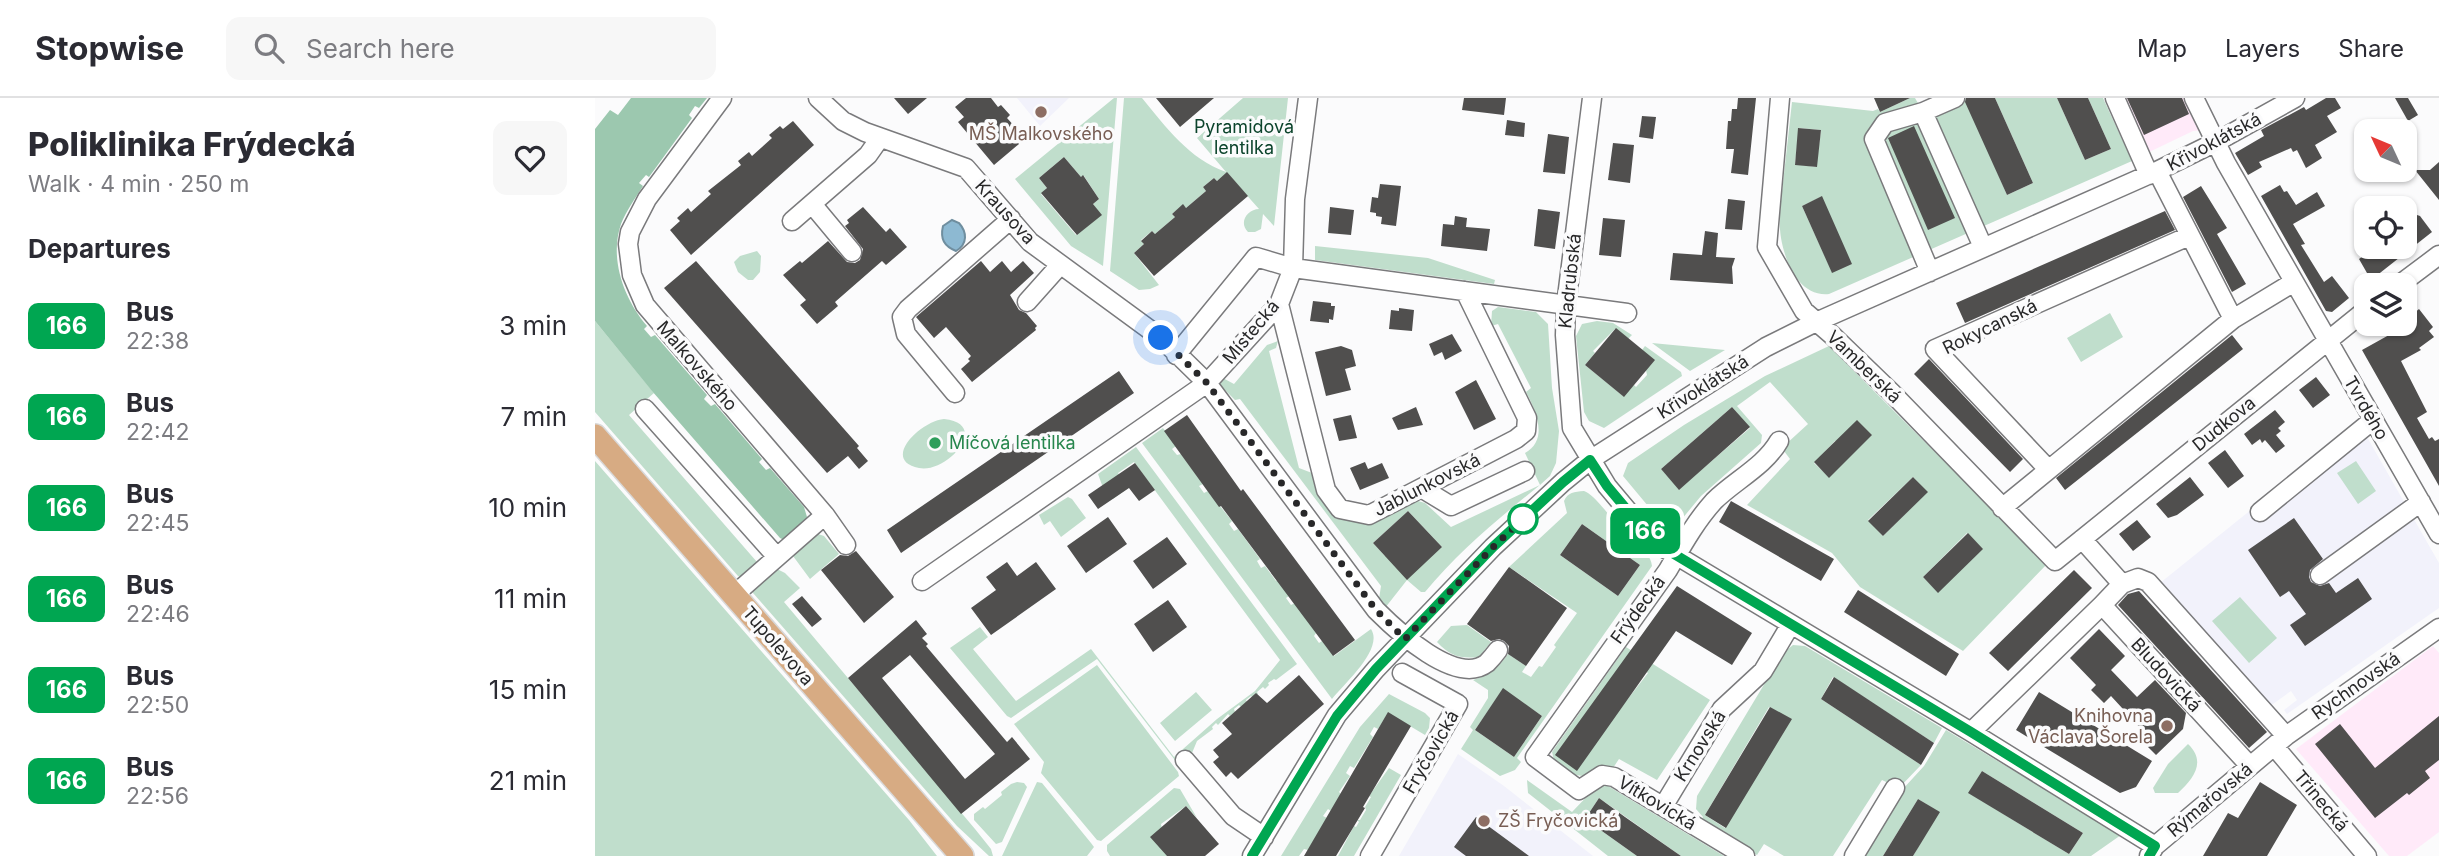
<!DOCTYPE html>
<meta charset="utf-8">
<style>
body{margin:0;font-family:Inter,sans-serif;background:#f7f7f7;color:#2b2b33;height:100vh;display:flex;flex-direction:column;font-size:26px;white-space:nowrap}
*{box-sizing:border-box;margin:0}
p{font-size:23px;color:#7c7c81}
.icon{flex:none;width:38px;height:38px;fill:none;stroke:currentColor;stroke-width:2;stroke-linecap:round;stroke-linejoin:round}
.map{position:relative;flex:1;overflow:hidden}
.details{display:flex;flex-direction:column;background:#fff;width:595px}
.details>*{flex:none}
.badge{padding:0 14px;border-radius:10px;font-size:24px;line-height:46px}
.needle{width:46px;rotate:314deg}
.tools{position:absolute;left:1759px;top:21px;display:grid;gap:14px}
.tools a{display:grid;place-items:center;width:63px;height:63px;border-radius:14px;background:#fff;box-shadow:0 2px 5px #0004;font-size:35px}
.you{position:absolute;width:35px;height:35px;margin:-18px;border:5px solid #fff;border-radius:50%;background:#1a73e8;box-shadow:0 0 0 10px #1a73e833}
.map>.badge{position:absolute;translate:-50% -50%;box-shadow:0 0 0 4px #fff}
h2{padding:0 28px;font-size:26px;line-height:63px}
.round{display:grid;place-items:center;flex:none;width:74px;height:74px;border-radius:14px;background:#f7f7f7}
.summary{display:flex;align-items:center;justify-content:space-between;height:119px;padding:0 28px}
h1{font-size:33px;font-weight:800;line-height:52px}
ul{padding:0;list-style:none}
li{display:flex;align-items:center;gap:21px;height:91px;padding:0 28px}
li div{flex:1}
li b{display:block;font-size:26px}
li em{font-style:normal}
li .badge{min-width:77px;font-weight:700;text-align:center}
header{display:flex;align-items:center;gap:42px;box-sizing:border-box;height:98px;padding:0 35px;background:#fff;border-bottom:2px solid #e1e1e2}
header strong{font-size:33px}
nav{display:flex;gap:38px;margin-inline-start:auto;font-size:24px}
.search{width:490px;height:63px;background:#f7f7f7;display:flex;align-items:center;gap:18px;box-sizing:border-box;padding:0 24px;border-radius:14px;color:#7c7c81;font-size:26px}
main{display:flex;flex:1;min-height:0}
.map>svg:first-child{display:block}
</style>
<header>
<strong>Stopwise</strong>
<div class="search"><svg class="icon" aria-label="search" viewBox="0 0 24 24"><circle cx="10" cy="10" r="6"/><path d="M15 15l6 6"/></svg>Search here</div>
<nav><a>Map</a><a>Layers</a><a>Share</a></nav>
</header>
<main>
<section class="details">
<div class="summary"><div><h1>Poliklinika Frýdecká</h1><p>Walk · 4 min · 250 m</p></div><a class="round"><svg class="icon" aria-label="heart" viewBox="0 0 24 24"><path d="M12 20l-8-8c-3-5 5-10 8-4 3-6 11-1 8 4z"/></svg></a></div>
<h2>Departures</h2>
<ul>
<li><span class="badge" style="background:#00a651;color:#fff">166</span><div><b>Bus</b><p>22:38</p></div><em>3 min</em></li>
<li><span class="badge" style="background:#00a651;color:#fff">166</span><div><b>Bus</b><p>22:42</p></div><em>7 min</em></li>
<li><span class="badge" style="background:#00a651;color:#fff">166</span><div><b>Bus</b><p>22:45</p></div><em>10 min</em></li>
<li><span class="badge" style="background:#00a651;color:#fff">166</span><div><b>Bus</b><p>22:46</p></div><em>11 min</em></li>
<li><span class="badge" style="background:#00a651;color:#fff">166</span><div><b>Bus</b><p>22:50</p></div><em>15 min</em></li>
<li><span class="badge" style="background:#00a651;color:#fff">166</span><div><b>Bus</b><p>22:56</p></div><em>21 min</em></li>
</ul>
</section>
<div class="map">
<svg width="1844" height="758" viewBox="0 0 1844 758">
<rect width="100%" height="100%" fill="#fbfbfc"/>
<path fill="#f2f2fb" d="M422,0H474L445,28Z
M1764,325L1844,465V510L1692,616L1689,612L1702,602L1696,593L1671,611L1560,489Z
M863,656L909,688L998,758H804Z"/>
<path fill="#ffeaf9" d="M1524,0H1592L1608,32L1598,33L1548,57Z
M1838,548L1844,555V734L1812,758H1794L1701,651Z"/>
<path fill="#c0decc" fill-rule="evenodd" d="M519,0H522L508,168L476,148L420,81ZM469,59L486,79L489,78L504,101L498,106L506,117L481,137L446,96L452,90L444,80Z
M529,0H547C571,29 594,61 631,74L602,40L648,0H693L679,128L668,116L666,131L660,134H653C643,124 653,111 664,111L632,75L622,83L619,80L608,89L611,93L591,110L588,107L577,116L580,119L560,136L557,133L546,142L549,146L539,155L564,187L555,191L544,192L515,173Z
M1315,0H1320L1324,7L1340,0H1370L1412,97L1438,85L1400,0H1462L1490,62L1516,51L1493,0H1508L1537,63L1234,196C1204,199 1190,164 1186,140C1183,122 1186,103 1188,85C1191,58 1194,31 1197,4L1278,13L1283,11L1285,14ZM1204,30L1226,32L1221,69L1200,66ZM1226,99L1237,174L1207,108Z
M720,148L833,160L900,182L899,186L720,162Z
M162,153L166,158L165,174L158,182H153L143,174L139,164L145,158Z
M903,209L941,214L953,226L957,290L964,333L961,365L955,378L945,387C904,420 864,453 830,494H826L812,482L790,510L784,501L786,488L645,301L640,302L630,292L626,296L624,289L626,279L639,286L672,247L683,243L681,250L674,253L704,370L717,375L721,388L744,415L823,403L830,405L856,429L945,387L930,355C954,342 941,313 931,294L936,290L903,226L896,228L897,213ZM813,413L847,449L790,458L778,445Z
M1515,215L1528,239L1486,264L1472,240Z
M0,223L59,295L34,317L162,464V466L147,479L143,478L0,314Z
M1002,223L1018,225L1037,237L1033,241L1020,231L998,253L1000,255L990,267L1028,298L1039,287L1041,289L1052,277L1047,252L1050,248L1086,274L1087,278L1009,330L994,323L989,314L981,238L987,226Z
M1057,245L1130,252L1095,273Z
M1234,248L1452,466L1368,553L1265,489L1237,455L1152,407L1195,361L1189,353L1190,347L1213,326L1175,284L1142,308L1167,337L1166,345L1106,398L1077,433C1069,435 1063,430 1058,424L1063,420L1028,378L1033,365L1089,327L1170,278ZM1137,309L1155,330L1084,391L1066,371ZM1240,343L1255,357L1234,379L1219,365ZM1318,379L1332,394L1288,438L1273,422ZM1372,435L1387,451L1343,494L1328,479Z
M349,321C397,326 351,376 324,370C285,362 326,323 349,321Z
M568,330L581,348L577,351L582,357L586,356L608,386L604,388L609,395L613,393L637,423L634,426L639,433L643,431L665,461L662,463L666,470L670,468L681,483L683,482L694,498L691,500L696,507L700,505L721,535L719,538L724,545L727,543L739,558L776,531C789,551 750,585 737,601L547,345Z
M541,349L702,566L681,582L679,581L673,585L674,587L670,591L668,589L662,594L663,596L658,600L656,598L651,602L652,604L646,609L644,607L639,611L640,614L635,618L633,616L623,627L621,625L617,629L618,631L602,643L590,672L586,670L502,561L416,620L412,618L355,550L385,529L393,539L378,551L421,603L496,551L579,659L622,621L660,593L685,562L539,364L523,375L533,390L518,401L507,387L503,376Z
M0,363L314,722L342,758H0Z
M1761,363L1781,393L1763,406L1742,375Z
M989,393C1003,398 1025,434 1040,447C1048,453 1056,457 1057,468L922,660L926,664L920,672L905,678L866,651L878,632L875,629L893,600V592L878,582C894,577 903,570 913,556L931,568L927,574L936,579L944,568L947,569L961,549L959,547L982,515L914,469L972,415L969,403C973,394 979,394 989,393ZM987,426L1045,467L1023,498L965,457ZM908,591L947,618L919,659L880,632Z
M473,399L477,401L491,420L466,439L455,423L449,427L444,417Z
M223,436L229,438L244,456L215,481L198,458C202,448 213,439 223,436Z
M182,471L190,475L205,490L189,504L380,731L396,751L398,758H394L362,728L158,495V490L175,474Z
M1645,499L1682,540L1654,565L1617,523Z
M872,527L896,544L884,559C865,561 855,558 842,544L856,528Z
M1198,547L1210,548L1347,630L1339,645L1238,579L1226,601L1326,667L1304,690L1287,682L1238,758H1189L1169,746L1162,757L1106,723L1108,719L1101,711L1102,698L1188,555ZM1174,609L1196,621L1130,730L1110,717Z
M1031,549L1115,602L1062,682L1024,661L1018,670L1002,669L988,678L980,677L959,662L957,654ZM1031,560L1053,575L1032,602L961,657Z
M502,567L583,674L584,678L506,743L502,742L446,675L449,664L419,626Z
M601,594L617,612L580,643L565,625Z
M794,596L830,615L835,620L834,630L830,637L793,615L783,631L779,629L775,636L778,639L759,670L755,668L751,675L755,678L744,694L746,696L736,713L733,711L728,718L732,720L713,752L709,751L704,758H686L765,629Z
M1351,632L1526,737L1496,758H1318L1344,714L1323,701L1288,758H1268L1307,692L1329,668ZM1387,673L1488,735L1474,756L1374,695Z
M1593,646C1612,664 1598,681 1583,695H1560L1558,690L1573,666Z
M794,670L806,677L759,758H743L759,728L761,729L764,724L762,722H765L771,712L770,709L776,699L774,698Z
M932,682L977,714L1000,690L1003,691L1006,688H1013L1129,758H1086L1004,700L990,721L1042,758H1013L933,695Z
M422,684L429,685L432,689L407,744L401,746L379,722V716L388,709L390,711L407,697L406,694L416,686Z
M442,684L447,685L496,745L499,749L492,758H407Z
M579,690L585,691L602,720L591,708L566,726L572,758H515L512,753V747Z"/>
<path fill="#9cc8af" d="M36,0H112L104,10L100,8L94,17L97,20L54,79L51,77L44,85L48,88C40,101 31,113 26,126C14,161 29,201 52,228L49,231L56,239L60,237L112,297L109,301L116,308L120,306L167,361L164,364L171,372L175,370L209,409L212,419L207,428L189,442L185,440L57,293L0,223V31L15,12L23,17Z"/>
<path fill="#8db9d2" stroke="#6f8e9f" stroke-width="2" d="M357,122L364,125C372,134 373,146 361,153C349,148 345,141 348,128Z"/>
<path fill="#504f4e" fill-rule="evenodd" d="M299,0H332L313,16Z
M371,0H396L403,9L406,7L415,17L412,20L421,30L415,35L424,46L399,67L363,24L369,19L360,9Z
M561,0H619L585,29Z
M869,0H911L909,17L867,12Z
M1143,0H1161L1153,77L1136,75L1139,51H1131L1133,23H1136L1137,11H1142Z
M1279,0H1315L1285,14Z
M1371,0H1400L1438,85L1412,97L1370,4Z
M1462,0H1493L1516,51L1490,62Z
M1532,0H1587L1594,16L1549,37Z
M1731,0H1740L1746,10L1732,18L1742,34L1720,47L1727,60L1711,70L1702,52L1698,54L1696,50L1664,64L1667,69L1653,77L1640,55L1669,38L1666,32L1709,9L1711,12Z
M1800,0H1813L1823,17L1813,23Z
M1047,18L1061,19L1058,41L1044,39Z
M912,22L930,25L929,39L910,37Z
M198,23L219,47L96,157L75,132L85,123L82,120L93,110L96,114L116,96L113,93L146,67L143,63L154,54L157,58L177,40L174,37L185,28L188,31Z
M1319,28L1360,120L1333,132L1293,40Z
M1203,30L1226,32L1222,69L1200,67Z
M953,36L974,39L970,76L948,74Z
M1018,45L1039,47L1035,85L1013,82Z
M469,59L486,79L488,77L504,101L498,106L507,117L482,137L446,95L452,90L444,80Z
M1844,64V102L1820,72H1835Z
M632,74L653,98L559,178L539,155L549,146L546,143L557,133L560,136L580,119L577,116L588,106L591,110L611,93L608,89L619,80L622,83Z
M785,86L806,88L801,128L786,126L787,119L781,118V115L775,114L777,99L783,100Z
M1685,87L1689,94L1692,93L1701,107L1722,94L1730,108L1698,126L1710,146L1706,147L1729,184L1737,178L1754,200L1737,214L1731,213L1666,98Z
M1606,88L1632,130L1622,136L1651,186L1637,194L1588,99Z
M1227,98L1257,166L1237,175L1207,108Z
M1133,101L1150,103L1147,132L1130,131Z
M268,109L291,134L295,130L312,149L291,167L287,163L240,204L243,208L222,226L205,207L211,202L188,177L205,163L207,165L233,143L252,164L260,165L265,162L268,151L250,128L254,125L252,122Z
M735,109L759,112L756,137L733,135Z
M943,111L965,114L960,151L939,148Z
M1570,113L1580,132L1370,225L1361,205Z
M1819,116L1825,118L1837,134L1776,182L1764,161L1781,149H1810V123Z
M860,118L872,120L871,129L895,131L892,153L846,148L848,126L859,127Z
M1008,120L1030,122L1026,159L1004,157Z
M1110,133L1123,135L1121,159L1140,160L1137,169L1138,186L1075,182L1078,155L1107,157Z
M101,163L264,348L262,350L273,363L264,371L253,358L232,375L69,190Z
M386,163L395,174L407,163L416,174L428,163L439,175L415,197L424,212L431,215L442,228L440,230L441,232L377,284L366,271L375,263L373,261L376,258L351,229L339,240L321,219Z
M718,203L736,205V208H740L738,222L734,221V225L715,223Z
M804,210L819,212L817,233L794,231L796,212L804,213Z
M1824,211L1838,229L1834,233L1839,239L1824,250L1826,252L1806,263L1832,314L1822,320L1834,341L1837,339L1840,343L1844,341V388L1767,252L1794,237L1786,226H1810V223Z
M1021,230L1060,262L1029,299L990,267Z
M857,236L867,253L850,262L847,254L839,258L834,246Z
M1637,237L1648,251L1470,392L1461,380Z
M746,248L757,252L761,268L750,271L756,292L731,298L720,254Z
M1334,261L1428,361L1415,374L1319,276Z
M524,273L539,295L306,455L292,432Z
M1721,279L1735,297L1718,310L1704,292Z
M881,282L901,321L879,332L860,294Z
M821,309L828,327L803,332L797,320Z
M1137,309L1155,329L1084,392L1066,371Z
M1680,312L1690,324L1683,330L1686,333L1681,337L1690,348L1681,355L1670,342L1667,345L1665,341L1657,347L1649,336Z
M592,317L646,393L648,391L760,542L738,558L626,408L624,409L569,333Z
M756,317L762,340L744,343L738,321Z
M1262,322L1277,337L1234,380L1219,364Z
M1630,352L1649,378L1633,390L1613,365Z
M770,364L773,371L787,365L794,380L765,392L755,370Z
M540,365L560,392L544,403L534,390L503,411L493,397Z
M1318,379L1333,394L1288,438L1273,423Z
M1595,379L1609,397L1582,417L1573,420L1561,406Z
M1136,403L1239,461L1226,483L1124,424Z
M813,413L847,449L812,482L778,445Z
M513,419L532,446L491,475L472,448Z
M1699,420L1728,461L1715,472L1714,479L1716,484L1725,488L1734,485L1741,495L1763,480L1777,501L1710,548L1695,527L1711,516L1694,493L1685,499L1653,452Z
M1542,422L1556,439L1538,453L1524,436Z
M987,426L1045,467L1023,498L965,457Z
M1373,435L1388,451L1343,495L1328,479Z
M572,439L592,466L558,491L538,463Z
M261,453L299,499L269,525L226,472L245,457L253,458Z
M412,464L422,478L441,464L461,491L396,537L376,510L401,492L391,479Z
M914,469L972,510L931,568L913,556L914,548L909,543L904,541L896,543L872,526Z
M1479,472L1497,490L1413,573L1394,555Z
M1082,488L1157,535L1137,567L1081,533L982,673L960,657Z
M1263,492L1364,556L1351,578L1249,514Z
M1544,493L1672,634L1654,650L1523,507L1533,496Z
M207,498L227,521L217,529L197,506Z
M573,502L592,529L558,554L539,526Z
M321,522L332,536L327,540L333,546L331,548L412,644L417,639L435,661L366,716L253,580ZM315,557L400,656L370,681L287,580Z
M1504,531L1530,558L1516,572L1542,599L1560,582L1591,615L1588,631L1561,657L1545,641L1550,635L1516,598L1509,605L1496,592L1501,587L1475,560Z
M704,577L729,606L643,681L636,674L631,679L618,664L624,659L618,652L637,636L627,625L661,595L672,605Z
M1239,579L1339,645L1326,667L1226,601Z
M908,590L947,618L919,659L880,632Z
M1444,594L1557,663L1541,689L1525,695L1421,632Z
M1175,609L1197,621L1131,730L1110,717Z
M793,614L816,628L768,709L770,710L741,758H709Z
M1844,618V662L1830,673L1835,680L1814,697L1812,695L1780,720L1720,646L1745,626L1780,670Z
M1387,673L1488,735L1474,756L1373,695Z
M1665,684L1702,707L1672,758H1608L1633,715L1643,720Z
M1004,700L1030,719L1086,758H1042L990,721Z
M1323,701L1345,714L1323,750L1318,758H1288Z
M591,708L624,746L610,758H572L555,739Z
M881,719L934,758H871L859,749Z"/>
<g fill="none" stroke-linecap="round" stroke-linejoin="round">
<defs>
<path id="minor" d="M127,0L52,101L35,134L33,146L37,177L50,207L230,417L139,497
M223,0L248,23L270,34L371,70L435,144L566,240L612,285L781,512C801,532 861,589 892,565C896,561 900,556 903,552
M997,0L971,207L970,237L977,330L1012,388L1059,444L1376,634L1560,748
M1185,0L1172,149L1209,213L1238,238L1297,295L1460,463L1771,212
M1520,0L1554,77
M1599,0L1631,65L1844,436
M1328,14L1360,0
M1562,73L1638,221L1699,184
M217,106L257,154
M197,123L273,57L285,40
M1335,174L1279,41L1290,25L1328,14L1388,149
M1804,187L1844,157
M432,204L465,167
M684,206L731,392L745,411L774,417L921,341L931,333L932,320L870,193
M581,257L661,159L698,170L700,101L713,0
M360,295L311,236L307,219L313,211L416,121
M50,311L182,459
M1453,371L1340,251L1594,138
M828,391L856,408L930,373
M1407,410L1638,221
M1665,414L1778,322
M230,417L251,447
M1487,441L1527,486
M1725,477L1826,404
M327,483L612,285L684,206L698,170L1032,215
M1376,634L1507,507
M1679,648L1772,758
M590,662L638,718L669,739
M1655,668L1507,507L1527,486L1543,480L1553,484L1691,638
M1069,707L1127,611L1168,573L1196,526
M657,758L742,617L781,571L898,449L968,384L995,362L1171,249L1221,224L1562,73L1621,44L1700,0
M775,758L863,606L807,575
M1150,758L1019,679L1007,677L984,692L940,659L1073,472C1087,448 1100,424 1119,403C1139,383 1170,368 1184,343
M1259,758L1300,690
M1554,758L1560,748L1691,638L1844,530"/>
<path id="major" d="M0,338L367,758"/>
</defs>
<use href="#minor" stroke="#7a7a7c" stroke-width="21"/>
<use href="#major" stroke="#d8d8d8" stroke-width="26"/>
<use href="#minor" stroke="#fff" stroke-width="18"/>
<use href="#major" stroke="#d7ab83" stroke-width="23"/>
</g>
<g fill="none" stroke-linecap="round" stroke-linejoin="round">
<defs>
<path id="line" d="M657,758L742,618L781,571L898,449L968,384L995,362L1012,388L1059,444L1376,634L1560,748L1554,758"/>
</defs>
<use href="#line" stroke="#fff" stroke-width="16"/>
<use href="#line" stroke="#00a651" stroke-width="10"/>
<path stroke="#282829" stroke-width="7" stroke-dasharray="0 12.6" d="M566,240L612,285L781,512L810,541L898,449L933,417L928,421"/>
</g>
<g fill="#8d6e63" stroke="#fbfbfc" stroke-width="2.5">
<circle cx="446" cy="14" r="7"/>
<circle cx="1572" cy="628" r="7"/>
<circle cx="889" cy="723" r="7"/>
</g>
<circle fill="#2e9e5b" stroke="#fbfbfc" stroke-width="2.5" cx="340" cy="345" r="7"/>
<circle fill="#fff" stroke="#00a651" stroke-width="3.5" cx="928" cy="421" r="14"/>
<g text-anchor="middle" stroke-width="7" stroke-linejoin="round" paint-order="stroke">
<g font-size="18" fill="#0c442c" stroke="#fbfbfc">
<text x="649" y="35">Pyramidová<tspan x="649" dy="21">lentilka</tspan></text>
</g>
<g font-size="18" fill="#785e54" stroke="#fbfbfc">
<text x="446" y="42">MŠ Malkovského</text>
<text x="1558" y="624" text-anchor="end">Knihovna<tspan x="1558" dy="21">Václava Šorela</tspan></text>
<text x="903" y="729" text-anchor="start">ZŠ Fryčovická</text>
</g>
<g font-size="18" fill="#282829" stroke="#fbfbfc">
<text transform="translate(1619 44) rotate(-28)" y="6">Křivoklátská</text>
<text transform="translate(410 114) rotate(48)" y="6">Krausova</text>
<text transform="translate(975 183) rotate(-84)" y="6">Kladrubská</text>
<text transform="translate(1395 229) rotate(-26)" y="6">Rokycanská</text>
<text transform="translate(656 234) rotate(-50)" y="6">Místecká</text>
<text transform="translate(102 268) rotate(49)" y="6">Malkovského</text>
<text transform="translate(1269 269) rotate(44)" y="6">Vamberská</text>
<text transform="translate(1108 289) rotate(-32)" y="6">Křivoklátská</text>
<text transform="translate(1771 310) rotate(60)" y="6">Tvrdého</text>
<text transform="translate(1629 326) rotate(-39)" y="6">Dudkova</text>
<text transform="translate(832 387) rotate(-27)" y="6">Jablunkovská</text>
<text transform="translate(1043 512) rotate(-54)" y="6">Frýdecká</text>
<text transform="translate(183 548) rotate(49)" y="6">Tupolevova</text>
<text transform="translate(1571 577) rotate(47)" y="6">Bludovická</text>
<text transform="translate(1761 588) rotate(-35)" y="6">Rychnovská</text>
<text transform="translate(1105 648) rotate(-58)" y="6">Krnovská</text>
<text transform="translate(836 654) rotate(-60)" y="6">Fryčovická</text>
<text transform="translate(1615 702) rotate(-40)" y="6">Rýmařovská</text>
<text transform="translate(1726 703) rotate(50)" y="6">Třinecká</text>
<text transform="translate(1062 705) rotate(31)" y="6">Vítkovická</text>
</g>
<g font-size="18" fill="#27864d" stroke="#fbfbfc" text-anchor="start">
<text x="354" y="351">Míčová lentilka</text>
</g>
</g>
</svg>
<div class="tools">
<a><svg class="needle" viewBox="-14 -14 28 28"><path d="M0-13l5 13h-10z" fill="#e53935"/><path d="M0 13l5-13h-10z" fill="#7c7c81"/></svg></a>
<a><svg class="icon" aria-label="locate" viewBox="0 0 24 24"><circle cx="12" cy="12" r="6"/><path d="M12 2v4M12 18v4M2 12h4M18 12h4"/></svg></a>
<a><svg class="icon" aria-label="layers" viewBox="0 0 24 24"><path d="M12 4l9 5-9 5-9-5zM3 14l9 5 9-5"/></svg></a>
</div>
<div class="you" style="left:566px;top:240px"></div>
<b class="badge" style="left:1050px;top:433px;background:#00a651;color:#fff">166</b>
</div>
</main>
